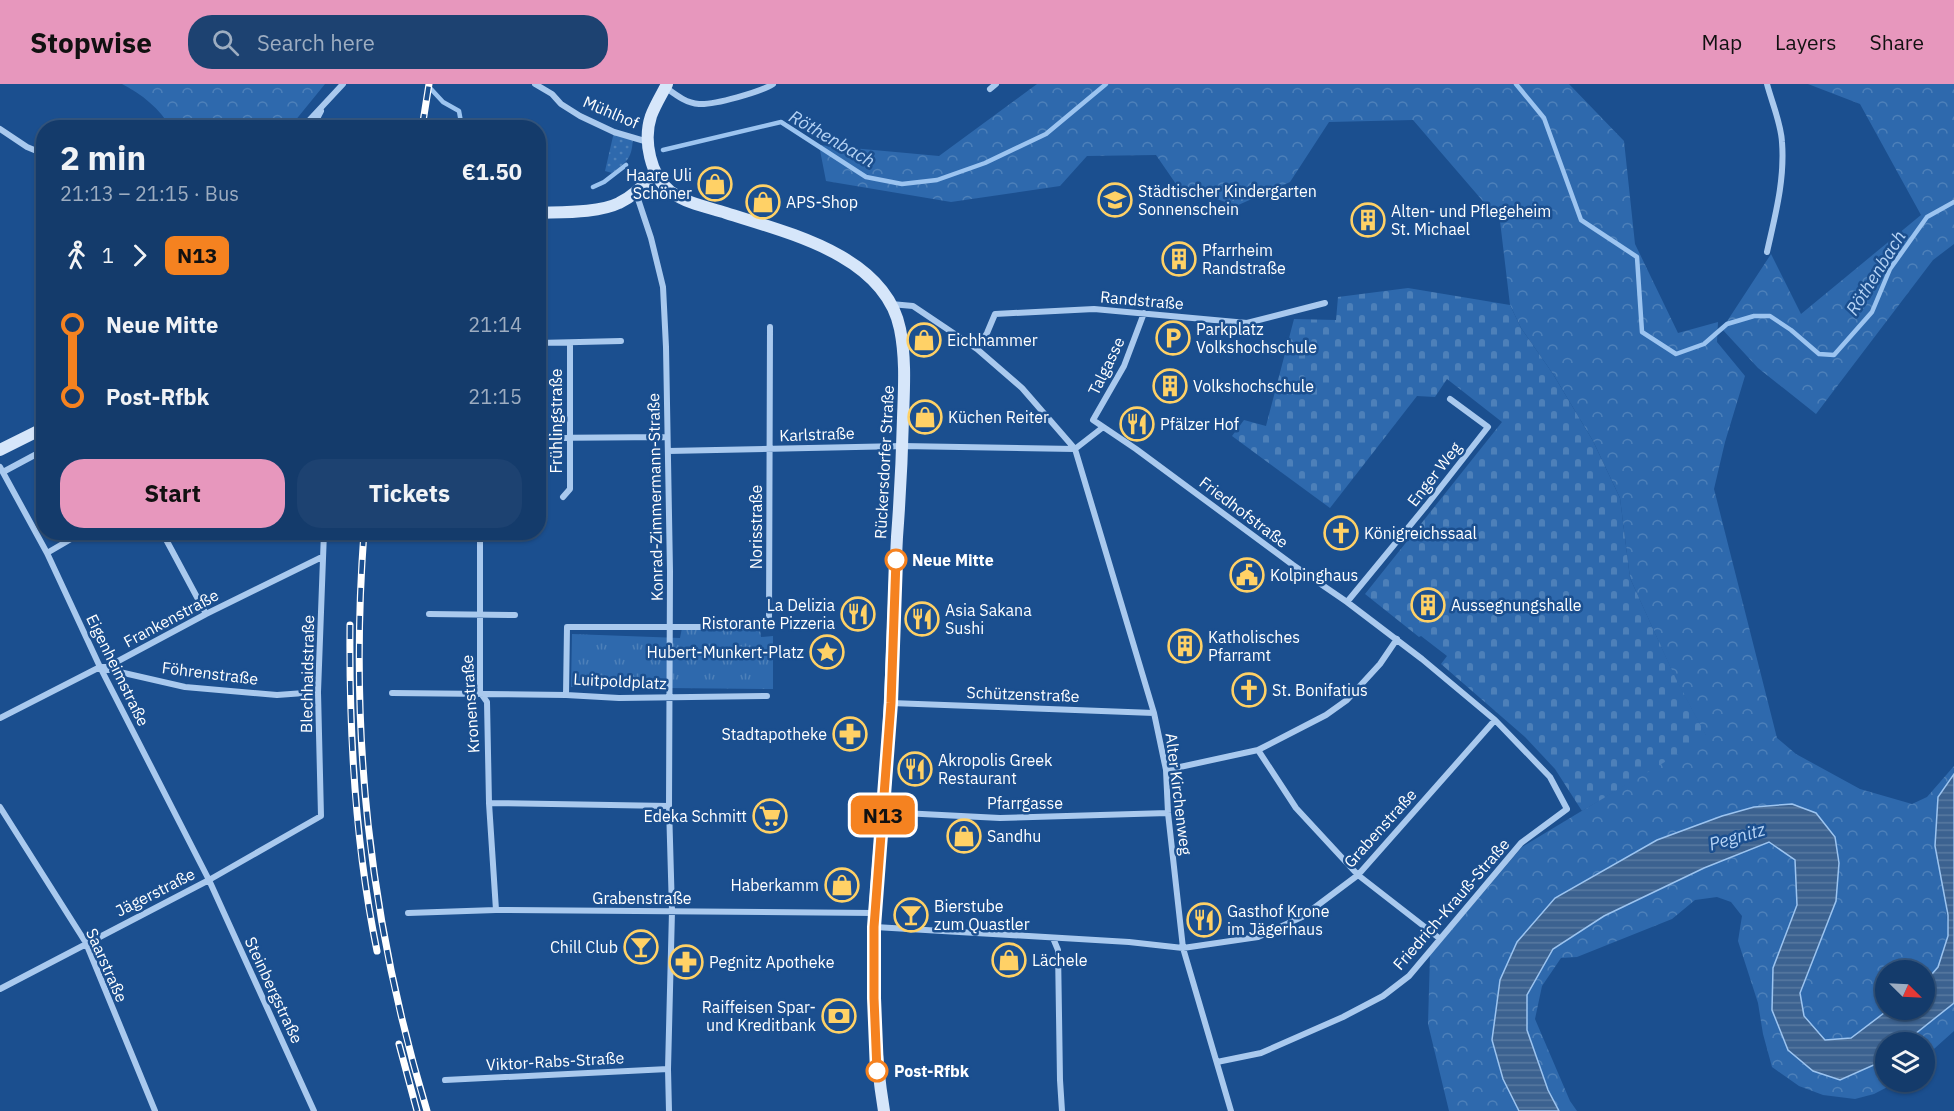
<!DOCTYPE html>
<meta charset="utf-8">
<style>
body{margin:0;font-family:"IBM Plex Sans",sans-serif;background:#1d4271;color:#f1f3f6;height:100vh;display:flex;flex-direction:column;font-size:22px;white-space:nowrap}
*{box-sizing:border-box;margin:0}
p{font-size:20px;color:#9dadc1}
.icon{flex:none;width:33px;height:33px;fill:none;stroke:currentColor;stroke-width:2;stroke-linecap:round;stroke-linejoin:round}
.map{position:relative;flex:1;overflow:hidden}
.details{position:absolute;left:36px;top:36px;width:510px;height:420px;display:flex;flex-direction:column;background:#143b6b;border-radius:24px;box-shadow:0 2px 4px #0004,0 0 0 2px #33557e}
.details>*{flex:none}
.badge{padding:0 12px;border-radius:9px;font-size:21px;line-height:39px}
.needle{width:39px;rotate:114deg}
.buttons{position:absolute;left:1875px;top:876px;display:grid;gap:12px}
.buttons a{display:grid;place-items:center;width:60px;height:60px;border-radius:50%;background:#143b6b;box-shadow:0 2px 4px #0004,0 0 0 2px #33557e;font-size:30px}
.map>.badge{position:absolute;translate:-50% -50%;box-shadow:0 0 0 3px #fff}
.legs{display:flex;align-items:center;gap:9px;height:66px;padding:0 24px;font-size:20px}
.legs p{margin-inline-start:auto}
.headline{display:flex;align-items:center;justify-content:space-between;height:102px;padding:0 24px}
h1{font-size:33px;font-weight:700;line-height:45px}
.action{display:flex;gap:12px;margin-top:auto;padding:12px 24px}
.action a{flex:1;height:69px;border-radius:24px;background:#e797bd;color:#111;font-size:24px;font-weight:700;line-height:69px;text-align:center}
.action a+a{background:#1d4271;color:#f1f3f6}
ul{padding:0 24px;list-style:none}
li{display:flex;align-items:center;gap:21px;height:72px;font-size:22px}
li i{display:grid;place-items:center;width:9px;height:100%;margin:0 8px;background:currentColor}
li i::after{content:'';width:15px;height:15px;margin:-8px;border:4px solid;border-radius:50%;background:#143b6b}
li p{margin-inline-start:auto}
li:first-child i{background:linear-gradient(#0000 50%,currentColor 0)}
li:last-child i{background:linear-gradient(currentColor 50%,#0000 0)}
header{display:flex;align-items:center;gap:36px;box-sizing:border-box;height:84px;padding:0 30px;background:#e797bd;color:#111}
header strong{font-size:28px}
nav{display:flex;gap:33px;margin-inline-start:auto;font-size:21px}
.search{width:420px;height:54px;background:#1d4271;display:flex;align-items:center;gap:15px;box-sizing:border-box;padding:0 21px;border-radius:24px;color:#9dadc1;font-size:22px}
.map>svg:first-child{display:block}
</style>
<header>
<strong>Stopwise</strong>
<div class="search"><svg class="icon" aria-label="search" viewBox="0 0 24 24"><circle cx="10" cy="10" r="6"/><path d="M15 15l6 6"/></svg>Search here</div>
<nav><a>Map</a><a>Layers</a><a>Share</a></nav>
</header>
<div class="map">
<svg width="1954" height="1027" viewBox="0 0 1954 1027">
<defs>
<pattern id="grass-dots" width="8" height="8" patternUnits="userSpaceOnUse" patternTransform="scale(1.5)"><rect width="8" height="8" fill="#2e69ad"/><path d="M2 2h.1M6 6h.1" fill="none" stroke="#4d80b9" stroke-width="1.8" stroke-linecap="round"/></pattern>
<pattern id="forest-crowns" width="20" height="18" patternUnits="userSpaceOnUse" patternTransform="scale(1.5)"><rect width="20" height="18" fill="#2e69ad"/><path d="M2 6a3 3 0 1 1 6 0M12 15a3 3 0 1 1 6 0" fill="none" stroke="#4d80b9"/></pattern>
<pattern id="cemetery-stones" width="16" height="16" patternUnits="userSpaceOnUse" patternTransform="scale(1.5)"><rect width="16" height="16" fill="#2e69ad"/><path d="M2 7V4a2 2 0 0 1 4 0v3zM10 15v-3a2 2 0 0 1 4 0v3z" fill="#4d80b9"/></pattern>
<pattern id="park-tufts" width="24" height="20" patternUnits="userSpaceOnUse" patternTransform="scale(1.5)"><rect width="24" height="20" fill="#2e69ad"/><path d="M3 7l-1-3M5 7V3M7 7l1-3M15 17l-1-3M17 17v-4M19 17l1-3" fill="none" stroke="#4d80b9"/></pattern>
<pattern id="water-rules" width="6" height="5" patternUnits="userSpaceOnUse" patternTransform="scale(1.5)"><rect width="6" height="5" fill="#3c6290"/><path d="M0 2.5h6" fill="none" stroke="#597aa1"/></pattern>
</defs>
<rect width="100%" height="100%" fill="#1b4f8f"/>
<path fill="url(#grass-dots)" d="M614,48L633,53C632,74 628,77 612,89L605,87Z"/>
<path fill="url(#forest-crowns)" d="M122,0H325L290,43L171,44C160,25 142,10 122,0Z
M1037,0H1569L1624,57L1635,160L1678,249L1718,238L1717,258L1745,292L1725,358L1714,405L1777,654L1796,670L1860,705L1912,720L1927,713L1954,682V690L1938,714L1948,852L1938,883L1926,897L1925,898L1924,886H1886V926H1888L1851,954L1824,956L1804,932L1800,909L1813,874L1835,753L1657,756L1555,815L1517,858L1503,995L1519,1027H1449L1428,940L1430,871L1522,763L1706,652L1676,596L1630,494L1620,414L1593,357L1553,290L1521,244L1510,221L1500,137L1413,36L1329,38L1290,98L1236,122L1176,100L1156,71L1087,72L1060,102L951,118L826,97L819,61L939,72Z
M1808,0H1954V160L1933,176L1816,330L1758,284L1722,245L1771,170L1801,230L1921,131L1860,20Z
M1769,758L1795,776L1797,821L1773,884L1772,926L1840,996L1885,976L1886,998H1897L1874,1010L1855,1015L1823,1011L1799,1002L1772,983L1763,950L1758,919L1738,857L1742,832L1731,818L1717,813L1695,816L1672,835L1577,873L1561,874L1542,902L1535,935L1570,1017L1577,1027H1559L1548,1006L1527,946V911L1553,865L1604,832L1704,784Z
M1954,919V947L1925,973L1924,958H1905Z"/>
<path fill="url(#cemetery-stones)" d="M1408,204L1510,221L1521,244L1553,290L1593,357L1620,414L1630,494L1676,595L1707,653L1582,727L1555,685L1525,653L1441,580L1447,572L1421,552L1419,553L1365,510L1502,338L1447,295L1435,313L1417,312L1330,424L1232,352L1244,336L1266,342L1294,235L1336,236L1338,213Z"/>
<path fill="url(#park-tufts)" d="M682,544L760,545L761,553L773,552V605L571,603L572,550L680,554Z"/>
<path fill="url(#water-rules)" stroke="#9cc4f0" stroke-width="1.5" d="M1954,690V919L1905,958H1886L1885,976L1840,996L1813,987L1788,966L1772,926L1773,884L1797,821L1795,776L1769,758L1704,784L1604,832L1553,865L1527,911V946L1548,1006L1559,1027H1519L1503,995L1492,956L1500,896L1517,858L1555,814L1657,756L1722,732L1754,723L1792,720L1816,729L1835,753L1839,779L1836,817L1800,909L1804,932L1825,956L1851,954L1888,926H1924L1925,898L1938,883L1948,852V831L1935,762L1938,713Z"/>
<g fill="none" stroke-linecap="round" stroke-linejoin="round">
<path stroke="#9cc4f0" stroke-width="4.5" d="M1516,0L1544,34L1581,136L1637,173L1642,248L1676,270L1704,260L1727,240L1754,232H1770L1791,246L1819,270L1834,271L1872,228L1890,185L1927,133L1954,118
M431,5L443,18L459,27L462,44
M663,66L781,38L866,93L902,100L937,96L985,79L1046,50L1106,0
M593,103L604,98L626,81"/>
<path stroke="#a9c9ee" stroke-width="6" d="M535,0L552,10L561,20L580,32L614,48L648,58
M665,3C676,11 686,19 699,20C714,21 761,8 773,0
M990,5L996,0
M302,44L343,0
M312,44L321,27
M0,45L27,63L44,70
M636,109L651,154L663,203L666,263L670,487L669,722L672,827L668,985L669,1027
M1767,168C1775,132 1785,96 1782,58C1781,39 1772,19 1767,0
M891,220L913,222L977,265L1022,304L1075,365L1154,629L1166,686L1168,729L1183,864L1231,1027
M1144,229L1124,282L1093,336L1136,365L1293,481L1347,518L1422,575L1495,636L1550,693L1567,725L1521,759L1409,892L1383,912L1343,933L1261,969L1217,978
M538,259L621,257
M977,265L987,249L995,230L1094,225L1247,239L1325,219
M538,354L667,353
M1075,365L1102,344
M668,367L902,362L1075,365
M0,383L47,469L100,583L209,796L314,1027
M3,388L44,366
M563,413L570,405V259
M162,448L206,530
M480,448V608L487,618L489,719L496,826
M420,455L480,452L515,453
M47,469L83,448
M1347,518L1426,422L1488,343L1450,315
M429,530L515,531
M102,584L185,603L277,611L318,608
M392,609L566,611
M767,612L619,614L566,611L567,543H769L770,243
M891,619L1154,629
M0,634L100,583H107L206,530L322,473
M1258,666L1296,724L1358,791L1439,854
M1166,686L1258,666L1326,631L1347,616L1380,580L1397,555
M489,719L669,722
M0,723L86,859L155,1027
M883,728L1000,734L1168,729
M408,829L496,826L875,829
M875,843L1129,858L1183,864L1258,853L1302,833L1358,791L1495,636
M1053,854L1058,866L1060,996L1062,1027
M0,905L209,796L321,732L318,608L324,448
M445,996L668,985"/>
<path stroke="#d6e6fa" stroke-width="12" d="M667,0C662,10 655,21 651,32C643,56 650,92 671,108C688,120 707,123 726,129C788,149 885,171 900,245C906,275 904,304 903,334C902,374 900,413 897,453C893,532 891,611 886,690C882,741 876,792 874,844C872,905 874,967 884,1027
M538,129C561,128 599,129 619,119C634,112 644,100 655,89
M0,366L44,344"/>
<defs>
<path id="rail" d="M422,44L429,0
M364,448C349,647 369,836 427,1027
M350,541C349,650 355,760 377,867
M399,960L417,1027"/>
</defs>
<use href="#rail" stroke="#fff" stroke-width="7"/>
<use href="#rail" stroke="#1b4f8f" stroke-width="4.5" stroke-dasharray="14" stroke-linecap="butt"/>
</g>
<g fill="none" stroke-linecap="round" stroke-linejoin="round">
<defs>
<path id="line-1" d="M877,987L874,914V843L891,619L896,476"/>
</defs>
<use href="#line-1" stroke="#fff" stroke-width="14"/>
<use href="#line-1" stroke="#f58220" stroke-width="9"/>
</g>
<defs>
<symbol id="shop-ring" viewBox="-11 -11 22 22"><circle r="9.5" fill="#1b4f8f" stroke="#ffd166" stroke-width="1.5"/><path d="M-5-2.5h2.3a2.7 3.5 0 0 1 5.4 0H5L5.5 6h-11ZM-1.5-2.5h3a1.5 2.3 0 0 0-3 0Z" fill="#ffd166"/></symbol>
<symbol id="school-ring" viewBox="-11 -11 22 22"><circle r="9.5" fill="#1b4f8f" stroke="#ffd166" stroke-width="1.5"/><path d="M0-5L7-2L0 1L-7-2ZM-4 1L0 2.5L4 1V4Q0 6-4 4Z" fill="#ffd166"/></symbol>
<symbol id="building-ring" viewBox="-11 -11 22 22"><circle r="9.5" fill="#1b4f8f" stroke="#ffd166" stroke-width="1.5"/><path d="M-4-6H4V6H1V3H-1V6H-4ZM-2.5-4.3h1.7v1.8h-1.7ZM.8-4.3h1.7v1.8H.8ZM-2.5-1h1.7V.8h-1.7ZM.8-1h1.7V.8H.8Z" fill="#ffd166"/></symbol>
<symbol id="parking-ring" viewBox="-11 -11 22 22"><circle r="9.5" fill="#1b4f8f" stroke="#ffd166" stroke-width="1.5"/><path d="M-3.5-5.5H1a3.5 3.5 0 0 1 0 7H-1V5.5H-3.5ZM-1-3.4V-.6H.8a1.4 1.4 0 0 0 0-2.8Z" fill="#ffd166"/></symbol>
<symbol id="restaurant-ring" viewBox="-11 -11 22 22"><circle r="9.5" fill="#1b4f8f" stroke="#ffd166" stroke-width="1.5"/><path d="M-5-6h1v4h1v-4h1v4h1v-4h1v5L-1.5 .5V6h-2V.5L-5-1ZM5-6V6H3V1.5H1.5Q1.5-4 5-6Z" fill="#ffd166"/></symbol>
<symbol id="church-ring" viewBox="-11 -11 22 22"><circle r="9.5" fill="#1b4f8f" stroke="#ffd166" stroke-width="1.5"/><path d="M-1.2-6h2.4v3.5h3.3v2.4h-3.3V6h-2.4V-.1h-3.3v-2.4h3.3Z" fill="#ffd166"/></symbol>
<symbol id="civic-ring" viewBox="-11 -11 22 22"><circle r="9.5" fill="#1b4f8f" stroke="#ffd166" stroke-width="1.5"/><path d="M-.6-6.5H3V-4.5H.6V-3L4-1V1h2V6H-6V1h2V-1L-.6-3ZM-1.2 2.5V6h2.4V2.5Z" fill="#ffd166"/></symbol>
<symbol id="sight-ring" viewBox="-11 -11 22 22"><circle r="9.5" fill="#1b4f8f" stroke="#ffd166" stroke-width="1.5"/><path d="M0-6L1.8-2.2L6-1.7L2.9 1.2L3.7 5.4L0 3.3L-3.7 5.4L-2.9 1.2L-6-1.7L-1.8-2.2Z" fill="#ffd166"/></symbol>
<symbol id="pharmacy-ring" viewBox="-11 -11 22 22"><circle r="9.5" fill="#1b4f8f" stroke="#ffd166" stroke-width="1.5"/><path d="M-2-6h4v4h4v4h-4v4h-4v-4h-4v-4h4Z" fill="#ffd166"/></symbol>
<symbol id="supermarket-ring" viewBox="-11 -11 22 22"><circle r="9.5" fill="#1b4f8f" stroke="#ffd166" stroke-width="1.5"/><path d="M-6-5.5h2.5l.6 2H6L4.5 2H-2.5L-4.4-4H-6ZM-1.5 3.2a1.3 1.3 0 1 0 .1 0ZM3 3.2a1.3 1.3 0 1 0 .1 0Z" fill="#ffd166"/></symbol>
<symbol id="bar-ring" viewBox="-11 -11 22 22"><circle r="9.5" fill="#1b4f8f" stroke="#ffd166" stroke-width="1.5"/><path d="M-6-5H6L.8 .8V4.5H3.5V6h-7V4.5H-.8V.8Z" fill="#ffd166"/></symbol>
<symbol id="bank-ring" viewBox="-11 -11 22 22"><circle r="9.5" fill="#1b4f8f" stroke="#ffd166" stroke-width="1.5"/><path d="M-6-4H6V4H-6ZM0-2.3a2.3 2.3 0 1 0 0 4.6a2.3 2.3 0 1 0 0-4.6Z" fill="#ffd166"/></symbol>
</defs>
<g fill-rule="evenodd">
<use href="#shop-ring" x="696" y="81" width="38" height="38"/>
<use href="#school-ring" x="1096" y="97" width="38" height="38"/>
<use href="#shop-ring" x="744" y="99" width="38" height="38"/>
<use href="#building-ring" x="1349" y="117" width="38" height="38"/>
<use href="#building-ring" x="1160" y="156" width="38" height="38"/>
<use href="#parking-ring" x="1154" y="235" width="38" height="38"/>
<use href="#shop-ring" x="905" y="237" width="38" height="38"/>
<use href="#building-ring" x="1151" y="283" width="38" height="38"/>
<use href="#shop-ring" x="906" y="314" width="38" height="38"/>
<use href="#restaurant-ring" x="1118" y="321" width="38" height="38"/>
<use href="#church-ring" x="1322" y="430" width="38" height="38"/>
<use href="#civic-ring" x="1228" y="472" width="38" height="38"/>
<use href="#building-ring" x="1409" y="502" width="38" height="38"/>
<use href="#restaurant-ring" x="839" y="511" width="38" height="38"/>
<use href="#restaurant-ring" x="903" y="516" width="38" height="38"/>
<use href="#building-ring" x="1166" y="543" width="38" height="38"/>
<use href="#sight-ring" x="808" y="549" width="38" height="38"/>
<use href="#church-ring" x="1230" y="587" width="38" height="38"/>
<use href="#pharmacy-ring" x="831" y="631" width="38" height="38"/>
<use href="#restaurant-ring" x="896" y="666" width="38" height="38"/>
<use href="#supermarket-ring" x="751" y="713" width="38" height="38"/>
<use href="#shop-ring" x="945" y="733" width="38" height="38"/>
<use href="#shop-ring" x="823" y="782" width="38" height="38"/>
<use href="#bar-ring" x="892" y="812" width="38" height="38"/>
<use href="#restaurant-ring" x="1185" y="817" width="38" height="38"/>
<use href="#bar-ring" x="622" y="844" width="38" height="38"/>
<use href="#shop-ring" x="990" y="857" width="38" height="38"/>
<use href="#pharmacy-ring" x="667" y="859" width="38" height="38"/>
<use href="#bank-ring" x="820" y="913" width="38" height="38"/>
</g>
<g fill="#fff" stroke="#f58220" stroke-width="3">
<circle cx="896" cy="476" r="10"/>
<circle cx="877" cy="987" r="10"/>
</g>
<g text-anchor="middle" stroke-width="5" stroke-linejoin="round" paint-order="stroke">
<g font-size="16" fill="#fff" stroke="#1b4f8f">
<text transform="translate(611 28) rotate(23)" y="6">Mühlhof</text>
<text transform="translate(1142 216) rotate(5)" y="6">Randstraße</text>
<text transform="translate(1106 282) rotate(-64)" y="6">Talgasse</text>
<text transform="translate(556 337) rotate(-90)" y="6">Frühlingstraße</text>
<text transform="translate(817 350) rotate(-2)" y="6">Karlstraße</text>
<text transform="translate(884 378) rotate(-87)" y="6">Rückersdorfer Straße</text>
<text transform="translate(1434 390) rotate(-52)" y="6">Enger Weg</text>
<text transform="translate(655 413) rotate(-91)" y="6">Konrad-Zimmermann-Straße</text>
<text transform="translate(1244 428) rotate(37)" y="6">Friedhofstraße</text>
<text transform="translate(756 443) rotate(-90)" y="6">Norisstraße</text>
<text transform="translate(171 534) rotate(-28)" y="6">Frankenstraße</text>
<text transform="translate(118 586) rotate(64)" y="6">Eigenheimstraße</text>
<text transform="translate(210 589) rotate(7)" y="6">Föhrenstraße</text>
<text transform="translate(307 590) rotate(-89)" y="6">Blechhaidstraße</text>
<text transform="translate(620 597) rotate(3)" y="6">Luitpoldplatz</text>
<text transform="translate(1023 610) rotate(2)" y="6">Schützenstraße</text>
<text transform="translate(470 620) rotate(-94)" y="6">Kronenstraße</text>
<text transform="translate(1179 710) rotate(83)" y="6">Alter Kirchenweg</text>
<text x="1025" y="725">Pfarrgasse</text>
<text transform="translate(1380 744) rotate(-48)" y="6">Grabenstraße</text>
<text transform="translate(155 808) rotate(-27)" y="6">Jägerstraße</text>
<text x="642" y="820">Grabenstraße</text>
<text transform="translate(1451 820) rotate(-49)" y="6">Friedrich-Krauß-Straße</text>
<text transform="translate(107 881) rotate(66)" y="6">Saarstraße</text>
<text transform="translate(274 906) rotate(65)" y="6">Steinbergstraße</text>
<text transform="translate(555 977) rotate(-3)" y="6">Viktor-Rabs-Straße</text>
</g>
<g font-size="16" fill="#fff" stroke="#1b4f8f" text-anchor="start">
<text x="692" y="97" text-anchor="end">Haare Uli<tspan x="692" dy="18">Schöner</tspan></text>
<text x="1138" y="113">Städtischer Kindergarten<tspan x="1138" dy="18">Sonnenschein</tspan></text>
<text x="786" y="124">APS-Shop</text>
<text x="1391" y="133">Alten- und Pflegeheim<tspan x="1391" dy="18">St. Michael</tspan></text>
<text x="1202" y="172">Pfarrheim<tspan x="1202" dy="18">Randstraße</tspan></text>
<text x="1196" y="251">Parkplatz<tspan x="1196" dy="18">Volkshochschule</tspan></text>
<text x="947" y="262">Eichhammer</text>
<text x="1193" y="308">Volkshochschule</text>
<text x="948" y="339">Küchen Reiter</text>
<text x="1160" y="346">Pfälzer Hof</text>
<text x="1364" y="455">Königreichssaal</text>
<text x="1270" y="497">Kolpinghaus</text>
<text x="835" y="527" text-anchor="end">La Delizia<tspan x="835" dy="18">Ristorante Pizzeria</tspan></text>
<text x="1451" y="527">Aussegnungshalle</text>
<text x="945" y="532">Asia Sakana<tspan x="945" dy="18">Sushi</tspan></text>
<text x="1208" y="559">Katholisches<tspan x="1208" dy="18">Pfarramt</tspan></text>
<text x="804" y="574" text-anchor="end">Hubert-Munkert-Platz</text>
<text x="1272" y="612">St. Bonifatius</text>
<text x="827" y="656" text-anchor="end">Stadtapotheke</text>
<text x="938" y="682">Akropolis Greek<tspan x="938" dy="18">Restaurant</tspan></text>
<text x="747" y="738" text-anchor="end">Edeka Schmitt</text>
<text x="987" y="758">Sandhu</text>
<text x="819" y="807" text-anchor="end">Haberkamm</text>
<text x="934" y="828">Bierstube<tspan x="934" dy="18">zum Quastler</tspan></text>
<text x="1227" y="833">Gasthof Krone<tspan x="1227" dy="18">im Jägerhaus</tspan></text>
<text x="618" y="869" text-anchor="end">Chill Club</text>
<text x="1032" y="882">Lächele</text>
<text x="709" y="884">Pegnitz Apotheke</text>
<text x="816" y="929" text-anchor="end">Raiffeisen Spar-<tspan x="816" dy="18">und Kreditbank</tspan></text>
</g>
<g font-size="16" font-weight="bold" fill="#fff" stroke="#1b4f8f" text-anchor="start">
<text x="912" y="482">Neue Mitte</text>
<text x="894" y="993">Post-Rfbk</text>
</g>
<g font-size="18" font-style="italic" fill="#b5d3f5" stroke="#1b4f8f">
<text transform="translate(832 55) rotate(30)" y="6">Röthenbach</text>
<text transform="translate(1876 189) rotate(-58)" y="6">Röthenbach</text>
<text transform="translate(1737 753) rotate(-16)" y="6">Pegnitz</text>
</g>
</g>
</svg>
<div class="buttons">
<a><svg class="needle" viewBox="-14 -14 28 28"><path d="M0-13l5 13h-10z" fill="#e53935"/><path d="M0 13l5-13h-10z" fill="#9dadc1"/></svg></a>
<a><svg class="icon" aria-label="layers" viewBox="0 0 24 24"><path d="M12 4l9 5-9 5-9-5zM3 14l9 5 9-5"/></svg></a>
</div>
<b class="badge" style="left:883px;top:731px;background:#f58220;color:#111">N13</b>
<section class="details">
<div class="headline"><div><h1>2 min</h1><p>21:13 – 21:15 · Bus</p></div><b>€1.50</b></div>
<div class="legs"><svg class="icon" aria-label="walk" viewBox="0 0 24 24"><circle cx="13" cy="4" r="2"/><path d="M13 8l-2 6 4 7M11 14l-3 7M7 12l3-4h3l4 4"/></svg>1<svg class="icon" aria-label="forward" viewBox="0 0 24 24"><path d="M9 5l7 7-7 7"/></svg><b class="badge" style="background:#f58220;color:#111">N13</b></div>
<ul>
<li><i style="color:#f58220"></i><b>Neue Mitte</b><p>21:14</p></li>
<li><i style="color:#f58220"></i><b>Post-Rfbk</b><p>21:15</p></li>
</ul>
<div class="action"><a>Start</a><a>Tickets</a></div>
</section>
</div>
